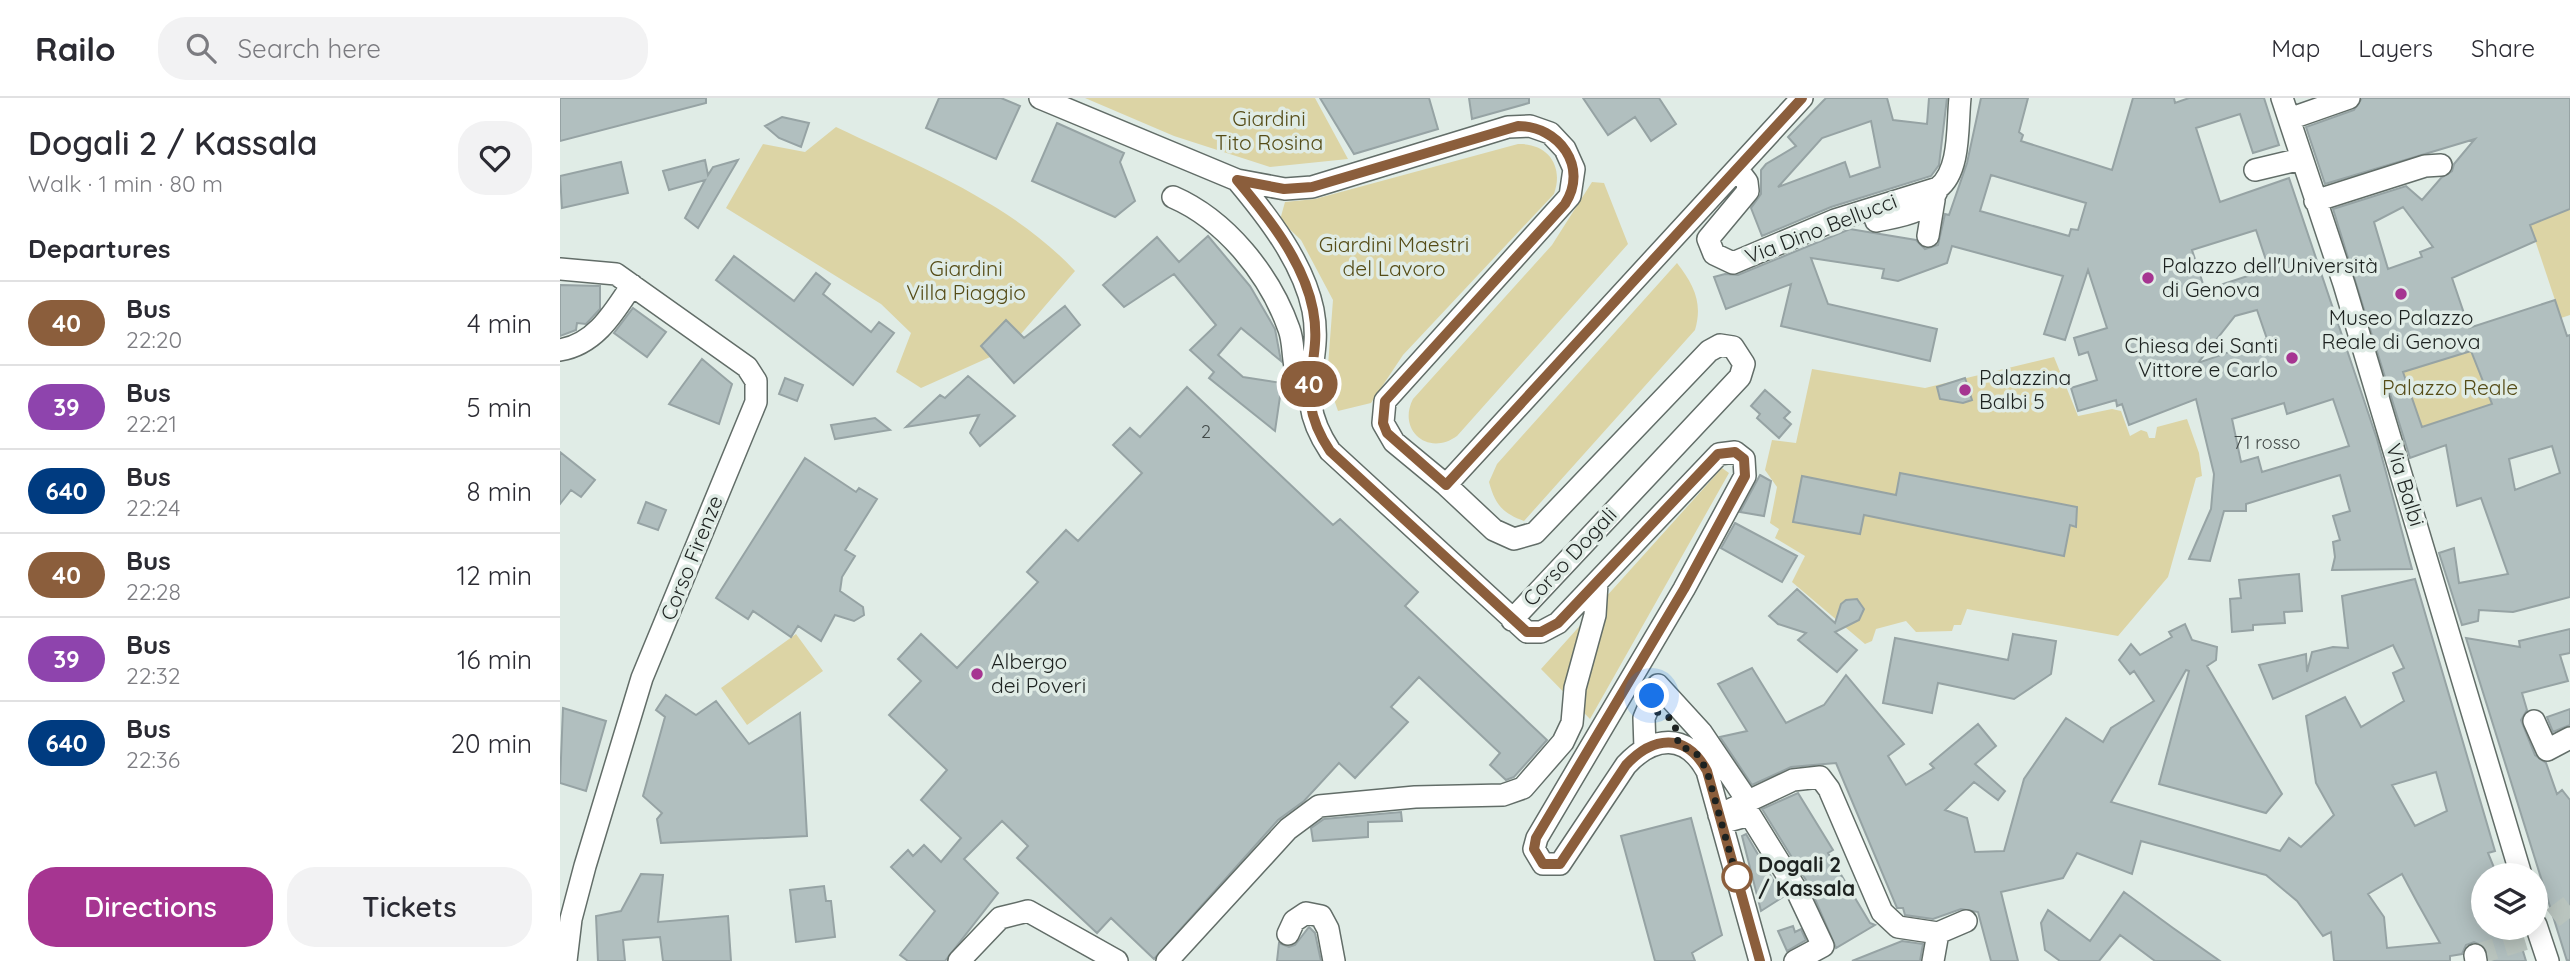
<!DOCTYPE html>
<meta charset="utf-8">
<style>
body{margin:0;font-family:Quicksand,sans-serif;background:#f2f2f3;color:#2b2b33;height:100vh;display:flex;flex-direction:column;font-size:26px;white-space:nowrap}
*{box-sizing:border-box;margin:0}
p{font-size:23px;color:#7c7c81}
.icon{flex:none;width:38px;height:38px;fill:none;stroke:currentColor;stroke-width:2;stroke-linecap:round;stroke-linejoin:round}
.map{position:relative;flex:1;overflow:hidden}
.panel{display:flex;flex-direction:column;background:#fff;width:560px}
.panel>*{flex:none}
.badge{padding:0 14px;border-radius:23px;font-size:24px;line-height:46px}
.controls{position:absolute;left:1911px;top:765px;display:grid;gap:14px}
.controls a{display:grid;place-items:center;width:77px;height:77px;border-radius:50%;background:#fff;box-shadow:0 4px 18px #0003;font-size:35px}
.you{position:absolute;width:35px;height:35px;margin:-18px;border:5px solid #fff;border-radius:50%;background:#1a73e8;box-shadow:0 0 0 10px #1a73e833}
.map>.badge{position:absolute;translate:-50% -50%;box-shadow:0 0 0 4px #fff}
h2{padding:0 28px;font-size:26px;line-height:63px}
.round{display:grid;place-items:center;flex:none;width:74px;height:74px;border-radius:28px;background:#f2f2f3}
.headline{display:flex;align-items:center;justify-content:space-between;height:119px;padding:0 28px}
h1{font-size:33px;font-weight:600;line-height:52px}
.cta{display:flex;gap:14px;margin-top:auto;padding:14px 28px}
.cta a{flex:1;height:80px;border-radius:28px;background:#a63591;color:#fff;font-size:28px;font-weight:600;line-height:80px;text-align:center}
.cta a+a{background:#f2f2f3;color:#2b2b33}
ul{padding:0;list-style:none}
li{display:flex;align-items:center;gap:21px;height:84px;padding:0 28px;border-top:2px solid #e1e1e2}
li div{flex:1}
li b{display:block;font-size:26px}
li em{font-style:normal}
li .badge{min-width:77px;font-weight:700;text-align:center}
header{display:flex;align-items:center;gap:42px;box-sizing:border-box;height:98px;padding:0 35px;background:#fff;border-bottom:2px solid #e1e1e2}
header strong{font-size:33px}
nav{display:flex;gap:38px;margin-inline-start:auto;font-size:24px}
.search{width:490px;height:63px;background:#f2f2f3;display:flex;align-items:center;gap:18px;box-sizing:border-box;padding:0 24px;border-radius:28px;color:#7c7c81;font-size:26px}
main{display:flex;flex:1;min-height:0}
.map>svg:first-child{display:block}
</style>
<header>
<strong>Railo</strong>
<div class="search"><svg class="icon" aria-label="search" viewBox="0 0 24 24"><circle cx="10" cy="10" r="6"/><path d="M15 15l6 6"/></svg>Search here</div>
<nav><a>Map</a><a>Layers</a><a>Share</a></nav>
</header>
<main>
<section class="panel">
<div class="headline"><div><h1>Dogali 2 / Kassala</h1><p>Walk · 1 min · 80 m</p></div><a class="round"><svg class="icon" aria-label="heart" viewBox="0 0 24 24"><path d="M12 20l-8-8c-3-5 5-10 8-4 3-6 11-1 8 4z"/></svg></a></div>
<h2>Departures</h2>
<ul>
<li><span class="badge" style="background:#8b5e3c;color:#fff">40</span><div><b>Bus</b><p>22:20</p></div><em>4 min</em></li>
<li><span class="badge" style="background:#8e44ad;color:#fff">39</span><div><b>Bus</b><p>22:21</p></div><em>5 min</em></li>
<li><span class="badge" style="background:#003b80;color:#fff">640</span><div><b>Bus</b><p>22:24</p></div><em>8 min</em></li>
<li><span class="badge" style="background:#8b5e3c;color:#fff">40</span><div><b>Bus</b><p>22:28</p></div><em>12 min</em></li>
<li><span class="badge" style="background:#8e44ad;color:#fff">39</span><div><b>Bus</b><p>22:32</p></div><em>16 min</em></li>
<li><span class="badge" style="background:#003b80;color:#fff">640</span><div><b>Bus</b><p>22:36</p></div><em>20 min</em></li>
</ul>
<div class="cta"><a>Directions</a><a>Tickets</a></div>
</section>
<div class="map">
<svg width="2010" height="863" viewBox="0 0 2010 863">
<rect width="100%" height="100%" fill="#e0ece6"/>
<path fill="#dcd4a5" d="M525,0H755L788,61L710,69L614,38Z
M276,29C358,68 452,105 515,173L448,251L361,290L336,274L351,235L321,206L166,110L203,46L245,54Z
M958,46C988,45 1004,68 994,96L843,257L811,305L778,313L767,281L773,202L741,142L720,122L725,104L755,101Z
M1032,84L1044,85L1068,146L897,338C868,359 837,332 853,301L992,147Z
M2010,111V217L2001,220L1970,127Z
M1117,165C1134,187 1143,205 1135,232L964,423C942,415 935,406 929,384L937,366Z
M1911,253L1934,311L1862,329L1843,274Z
M1494,259L1518,318L1552,311L1561,313L1570,338L1581,332L1587,334L1589,340H1595L1597,329L1627,321L1639,355L1642,378L1636,380L1608,479L1558,538L1407,511L1401,527H1394L1392,533L1356,534L1346,523L1316,531L1312,543L1305,546L1232,484L1245,458L1215,440L1219,431L1210,425L1217,389L1205,372L1212,342L1236,345L1252,271L1365,290Z
M1162,370L1169,375L1030,621L981,571Z
M236,536L263,573L187,627L161,590Z"/>
<path fill="#b1bfbf" stroke="#96a3a4" stroke-width="2" fill-rule="evenodd" d="M0,0H146V5L0,43Z
M379,0H441L460,8L436,61L366,30Z
M760,0H869L878,31L794,56Z
M909,0H969V5L912,21Z
M1023,0H1099L1116,26L1091,43L1075,19L1048,37Z
M1266,0H1327L1333,22L1367,26L1369,0H1387L1379,67L1371,78L1271,109L1202,138L1191,110L1201,96V72L1206,66L1236,48L1228,39ZM1311,23L1320,69L1290,79L1285,64L1218,89L1262,40Z
M1421,0H1468L1459,34L1463,37L1461,43L1552,72L1573,0H1614L1615,5L1629,0H1704L1719,47L1693,55L1680,16L1636,30L1660,104L1729,80L1817,341L1852,471L1772,472L1775,459L1773,444L1780,442L1773,418L1790,413L1780,377L1686,406V413H1664L1650,463L1629,461L1651,411L1654,376L1636,301L1569,327L1562,306L1557,308L1556,302L1518,313L1511,290L1537,282L1528,254L1519,257L1514,240L1547,230L1528,172L1505,242L1484,236L1503,178L1392,148L1387,165L1338,183L1322,180L1324,171L1251,160L1268,206L1377,231L1370,263L1221,228L1231,186L1166,211L1154,179L1165,176L1178,177L1290,131L1356,142L1365,151L1378,147L1385,116L1389,117L1407,65ZM1431,77L1526,105L1518,132L1511,131L1509,138L1420,113ZM1696,132L1709,171L1645,192L1632,152ZM1697,212L1707,241L1638,265L1675,218ZM1773,301L1789,348L1702,374L1698,359L1681,364L1672,321L1724,305L1727,316Z
M1802,0H2010V111L1970,127L1976,143L1892,180L1909,230L1995,202L2007,238L2010,237V499L1953,514L1919,512L1918,523L1902,527L1879,455L1894,450L1899,485L1948,476L1921,400L1897,408L1886,347L1850,360L1773,111L1846,88L1862,102L1881,80L1892,73L1894,66L1915,41L1765,86L1746,29L1794,12ZM1843,109L1873,149L1860,154L1862,159L1828,171L1814,124ZM1911,253L1932,306L1862,329L1843,274ZM1992,348L2000,375L1955,392L1949,361Z
M222,19L249,25L241,49L219,40L205,28Z
M497,25L564,55L560,64L575,103L555,119L472,83Z
M145,62L148,77L153,69L178,62L138,130L125,120L145,82L109,92L103,73Z
M61,64L68,95L2,110L0,78Z
M648,138L690,188L715,231L721,263L681,230L658,257L683,279L722,285L715,333L649,280L654,274L630,252L656,227L614,176L564,209L543,187L597,139L619,164Z
M174,158L234,203L256,175L270,186L263,196L311,234L319,224L334,235L293,287L156,182Z
M0,187L40,188V211L26,226L17,225L16,232L0,238Z
M505,208L520,227L454,285L421,248L446,222L464,240Z
M73,210L106,234L87,259L54,235Z
M142,261L172,286L159,326L109,306Z
M408,278L455,318L420,348L410,335L419,317L346,329L380,297L385,300Z
M225,280L243,287L237,303L219,296Z
M1405,280L1412,302L1403,305L1380,301L1377,289Z
M627,289L773,427L780,421L858,494L845,508L987,642L954,679L946,682L930,667L940,655L859,579L831,609L848,624L795,680L779,665L744,703L718,722L594,861L551,820L537,835L457,760L468,748L442,723L404,761L438,795L385,863H348L340,857L375,813L331,769L348,752L353,758L364,747L381,764L401,740L361,702L387,672L329,617L361,583L338,561L361,536L397,570L478,484L467,474L506,432L518,443L582,375L553,347L570,330L580,339Z
M1205,292L1230,314L1224,320L1231,326L1219,340L1197,320L1200,316L1191,308Z
M315,320L330,332L275,341L271,327Z
M0,354L35,382L21,399L11,392L0,406Z
M245,360L296,394L299,390L317,401L285,452L295,458L282,479L280,493L303,509L304,517L294,523L275,517L261,543L238,528L231,539L193,513L188,521L156,500Z
M1340,375L1517,409L1516,429L1510,427L1504,458L1304,417L1300,436L1233,424L1242,378L1336,397Z
M1200,377L1211,383L1204,418L1180,414Z
M86,404L106,412L98,432L78,425Z
M1175,425L1237,458L1222,484L1161,450Z
M1739,476L1742,513L1724,514L1725,525L1693,527V532L1672,534L1670,501L1681,500L1679,482Z
M1855,481L1935,753L1928,755L1937,777H1923V830H1956L1966,863H1929L1925,849L1914,844L1906,847L1902,856L1890,858V863H1774L1771,834L1763,838L1737,803L1706,777L1581,743L1572,776L1517,755L1503,780L1441,794L1458,863H1431L1418,814L1401,811L1373,821L1345,817L1343,810H1337L1276,665L1231,669L1192,687L1160,639L1187,633L1158,586L1192,570L1226,625L1264,607L1286,577L1344,646L1328,658L1346,687L1374,670L1370,666L1418,626L1436,648L1415,666L1445,693L1438,702L1414,684L1385,712L1407,720L1415,754L1444,753L1464,681L1506,620L1543,644L1551,630L1594,603L1574,573L1570,576L1559,562L1571,546L1580,557L1612,539L1609,534L1625,526L1632,542L1657,549L1656,562L1647,568L1722,696L1706,715L1599,686L1629,573L1626,572L1551,704L1720,753L1729,740L1741,749L1774,717L1756,685L1746,618L1785,599L1801,629L1844,603L1833,575L1844,570L1833,547L1713,601L1699,567L1746,556L1747,574L1752,554L1773,549L1788,550L1782,498ZM1876,674L1887,713L1855,728L1832,687ZM1842,776L1857,804L1880,845L1827,850L1824,819L1808,796Z
M1237,491L1275,525L1281,506L1286,502L1297,501L1304,511L1299,522L1275,534L1297,552L1277,574L1238,542L1246,535L1218,526L1209,518Z
M2010,531V555L2000,557L2008,583L1962,595L1967,612L1961,622L1975,657L1986,665L1997,696L2002,692L2010,702V862L2007,863L1906,540L1960,549L1959,543Z
M1453,536L1496,543L1491,576L1454,601L1378,585L1372,615L1323,605L1335,540L1448,562Z
M106,597L136,617L156,603L189,646L240,615L247,738L101,745L97,721L102,715L83,698L105,619L96,612Z
M3,610L46,623L26,693L0,685Z
M2010,611V627L1993,634L1987,619Z
M1238,695L1273,752L1268,755L1310,825L1315,827L1276,850L1249,787L1202,711Z
M841,714L842,723L808,724V739L753,743L751,730L764,721Z
M1131,720L1162,837L1132,855L1135,863H1095L1061,738Z
M1186,736L1223,799L1201,813L1182,738Z
M81,776L103,777L98,824L168,818L171,863H103L100,839L63,842L65,863H38L36,818L61,813Z
M264,788L266,803H271L275,839L236,844L230,792Z
M1564,794L1613,830L1660,863H1595L1560,837L1539,863H1500L1485,852L1481,825L1488,812L1530,843Z
M1233,828L1235,834L1241,831L1246,842L1227,853L1218,833Z
M749,829L755,835L761,863H717L719,845L729,849L735,847Z
M1342,843L1363,846L1360,863H1292Z"/>
<g fill="none" stroke-linecap="round" stroke-linejoin="round">
<path stroke="#b9c4be" stroke-width="21" stroke-dasharray="21 10" stroke-linecap="butt" d="M1993,820L2010,807
M1915,857L1980,837"/>
<defs>
<path id="minor" d="M480,0L677,82L725,91L752,89L948,29L970,28L990,35L1005,51L1014,71L1010,98L825,303L823,325L834,344L886,387L934,432L954,441L975,435L1149,253L1160,247L1173,249L1184,266L1180,279L952,522
M1722,0L1784,186L1961,777
M1729,21L1789,0
M1178,72L1187,84L1188,93L1148,141L1154,156L1173,165L1275,122L1378,90C1401,73 1397,27 1400,0
M1695,72L1741,61
M677,82C708,119 743,164 753,212C764,269 730,293 770,353L967,534H981L998,525L1159,356L1175,354L1184,361L1185,378L1124,491L977,740L974,751L983,766H1000L1066,667C1093,638 1126,634 1147,673L1200,863
M613,99C666,122 710,177 729,231C735,247 731,264 739,279L749,282
M1755,103L1865,68L1881,67
M1316,123C1339,118 1369,116 1378,90
M1368,138L1374,102
M0,171L56,176L187,269L196,283V304L82,580L25,768L11,821L6,863
M0,252C36,246 54,214 72,187
M886,387L1242,0
M1974,623L1987,652L2010,640
M1085,651L1084,620L1098,587L1141,634L1189,705
M1159,717L1233,682L1260,679L1269,691L1322,814L1338,829L1378,835L1373,863
M1165,724L1190,717L1237,793L1263,848L1235,863
M1976,827L1988,863
M1378,835L1406,823
M728,836L734,823L746,815L761,818L768,831L774,863
M1915,857L1916,863
M399,863L440,820L468,813L557,863
M607,863L728,731L759,708L855,699L943,697L963,690L1003,644L1012,625L1015,590L1035,517L1037,485"/>
</defs>
<use href="#minor" stroke="#626d68" stroke-width="24"/>
<use href="#minor" stroke="#fff" stroke-width="21"/>
</g>
<g fill="none" stroke-linecap="round" stroke-linejoin="round">
<defs>
<path id="line" d="M1200,863L1147,673C1126,634 1093,638 1066,667L1000,766H983L974,751L976,740L1124,491L1185,378L1184,361L1175,354L1158,356L998,525L981,534H967L770,353C730,293 764,269 753,212C744,164 708,119 677,82L724,91L752,89L958,28C999,28 1029,69 1005,106L825,303L823,325L827,335L886,387L1242,0"/>
</defs>
<use href="#line" stroke="#fff" stroke-width="16"/>
<use href="#line" stroke="#8b5e3c" stroke-width="10"/>
<path stroke="#1d2220" stroke-width="7" stroke-dasharray="0 12.6" d="M1092,598L1088,613C1110,614 1117,624 1118,646L1138,657L1147,673L1178,784L1177,779"/>
</g>
<g fill="#a63591" stroke="#e0ece6" stroke-width="2.5">
<circle cx="1588" cy="180" r="7"/>
<circle cx="1841" cy="196" r="7"/>
<circle cx="1732" cy="260" r="7"/>
<circle cx="1405" cy="292" r="7"/>
<circle cx="417" cy="576" r="7"/>
</g>
<circle fill="#fff" stroke="#8b5e3c" stroke-width="3.5" cx="1177" cy="779" r="14"/>
<g text-anchor="middle" stroke-width="7" stroke-linejoin="round" paint-order="stroke">
<g font-size="18" fill="#424948">
<text x="646" y="340">2</text>
<text x="1707" y="351">71 rosso</text>
</g>
<g font-size="21" fill="#554c17" stroke="#e0ece6">
<text x="709" y="28">Giardini<tspan x="709" dy="24">Tito Rosina</tspan></text>
<text x="834" y="154">Giardini Maestri<tspan x="834" dy="24">del Lavoro</tspan></text>
<text x="406" y="178">Giardini<tspan x="406" dy="24">Villa Piaggio</tspan></text>
<text x="1890" y="297">Palazzo Reale</text>
</g>
<g font-size="21" fill="#1d2220" stroke="#e0ece6">
<text transform="translate(1261 131) rotate(-21)" y="7">Via Dino Bellucci</text>
<text transform="translate(1845 387) rotate(73)" y="7">Via Balbi</text>
<text transform="translate(1010 459) rotate(-47)" y="7">Corso Dogali</text>
<text transform="translate(132 460) rotate(-68)" y="7">Corso Firenze</text>
</g>
<g font-size="21" fill="#1d2220" stroke="#e0ece6" text-anchor="start">
<text x="1602" y="175">Palazzo dell'Università<tspan x="1602" dy="24">di Genova</tspan></text>
<text x="1841" y="227" text-anchor="middle">Museo Palazzo<tspan x="1841" dy="24">Reale di Genova</tspan></text>
<text x="1718" y="255" text-anchor="end">Chiesa dei Santi<tspan x="1718" dy="24">Vittore e Carlo</tspan></text>
<text x="1419" y="287">Palazzina<tspan x="1419" dy="24">Balbi 5</tspan></text>
<text x="431" y="571">Albergo<tspan x="431" dy="24">dei Poveri</tspan></text>
</g>
<g font-size="21" font-weight="bold" fill="#1d2220" stroke="#e0ece6" text-anchor="start">
<text x="1198" y="774">Dogali 2<tspan x="1198" dy="24">/ Kassala</tspan></text>
</g>
</g>
</svg>
<div class="controls">
<a><svg class="icon" aria-label="layers" viewBox="0 0 24 24"><path d="M12 4l9 5-9 5-9-5zM3 14l9 5 9-5"/></svg></a>
</div>
<div class="you" style="left:1092px;top:598px"></div>
<b class="badge" style="left:749px;top:286px;background:#8b5e3c;color:#fff">40</b>
</div>
</main>
